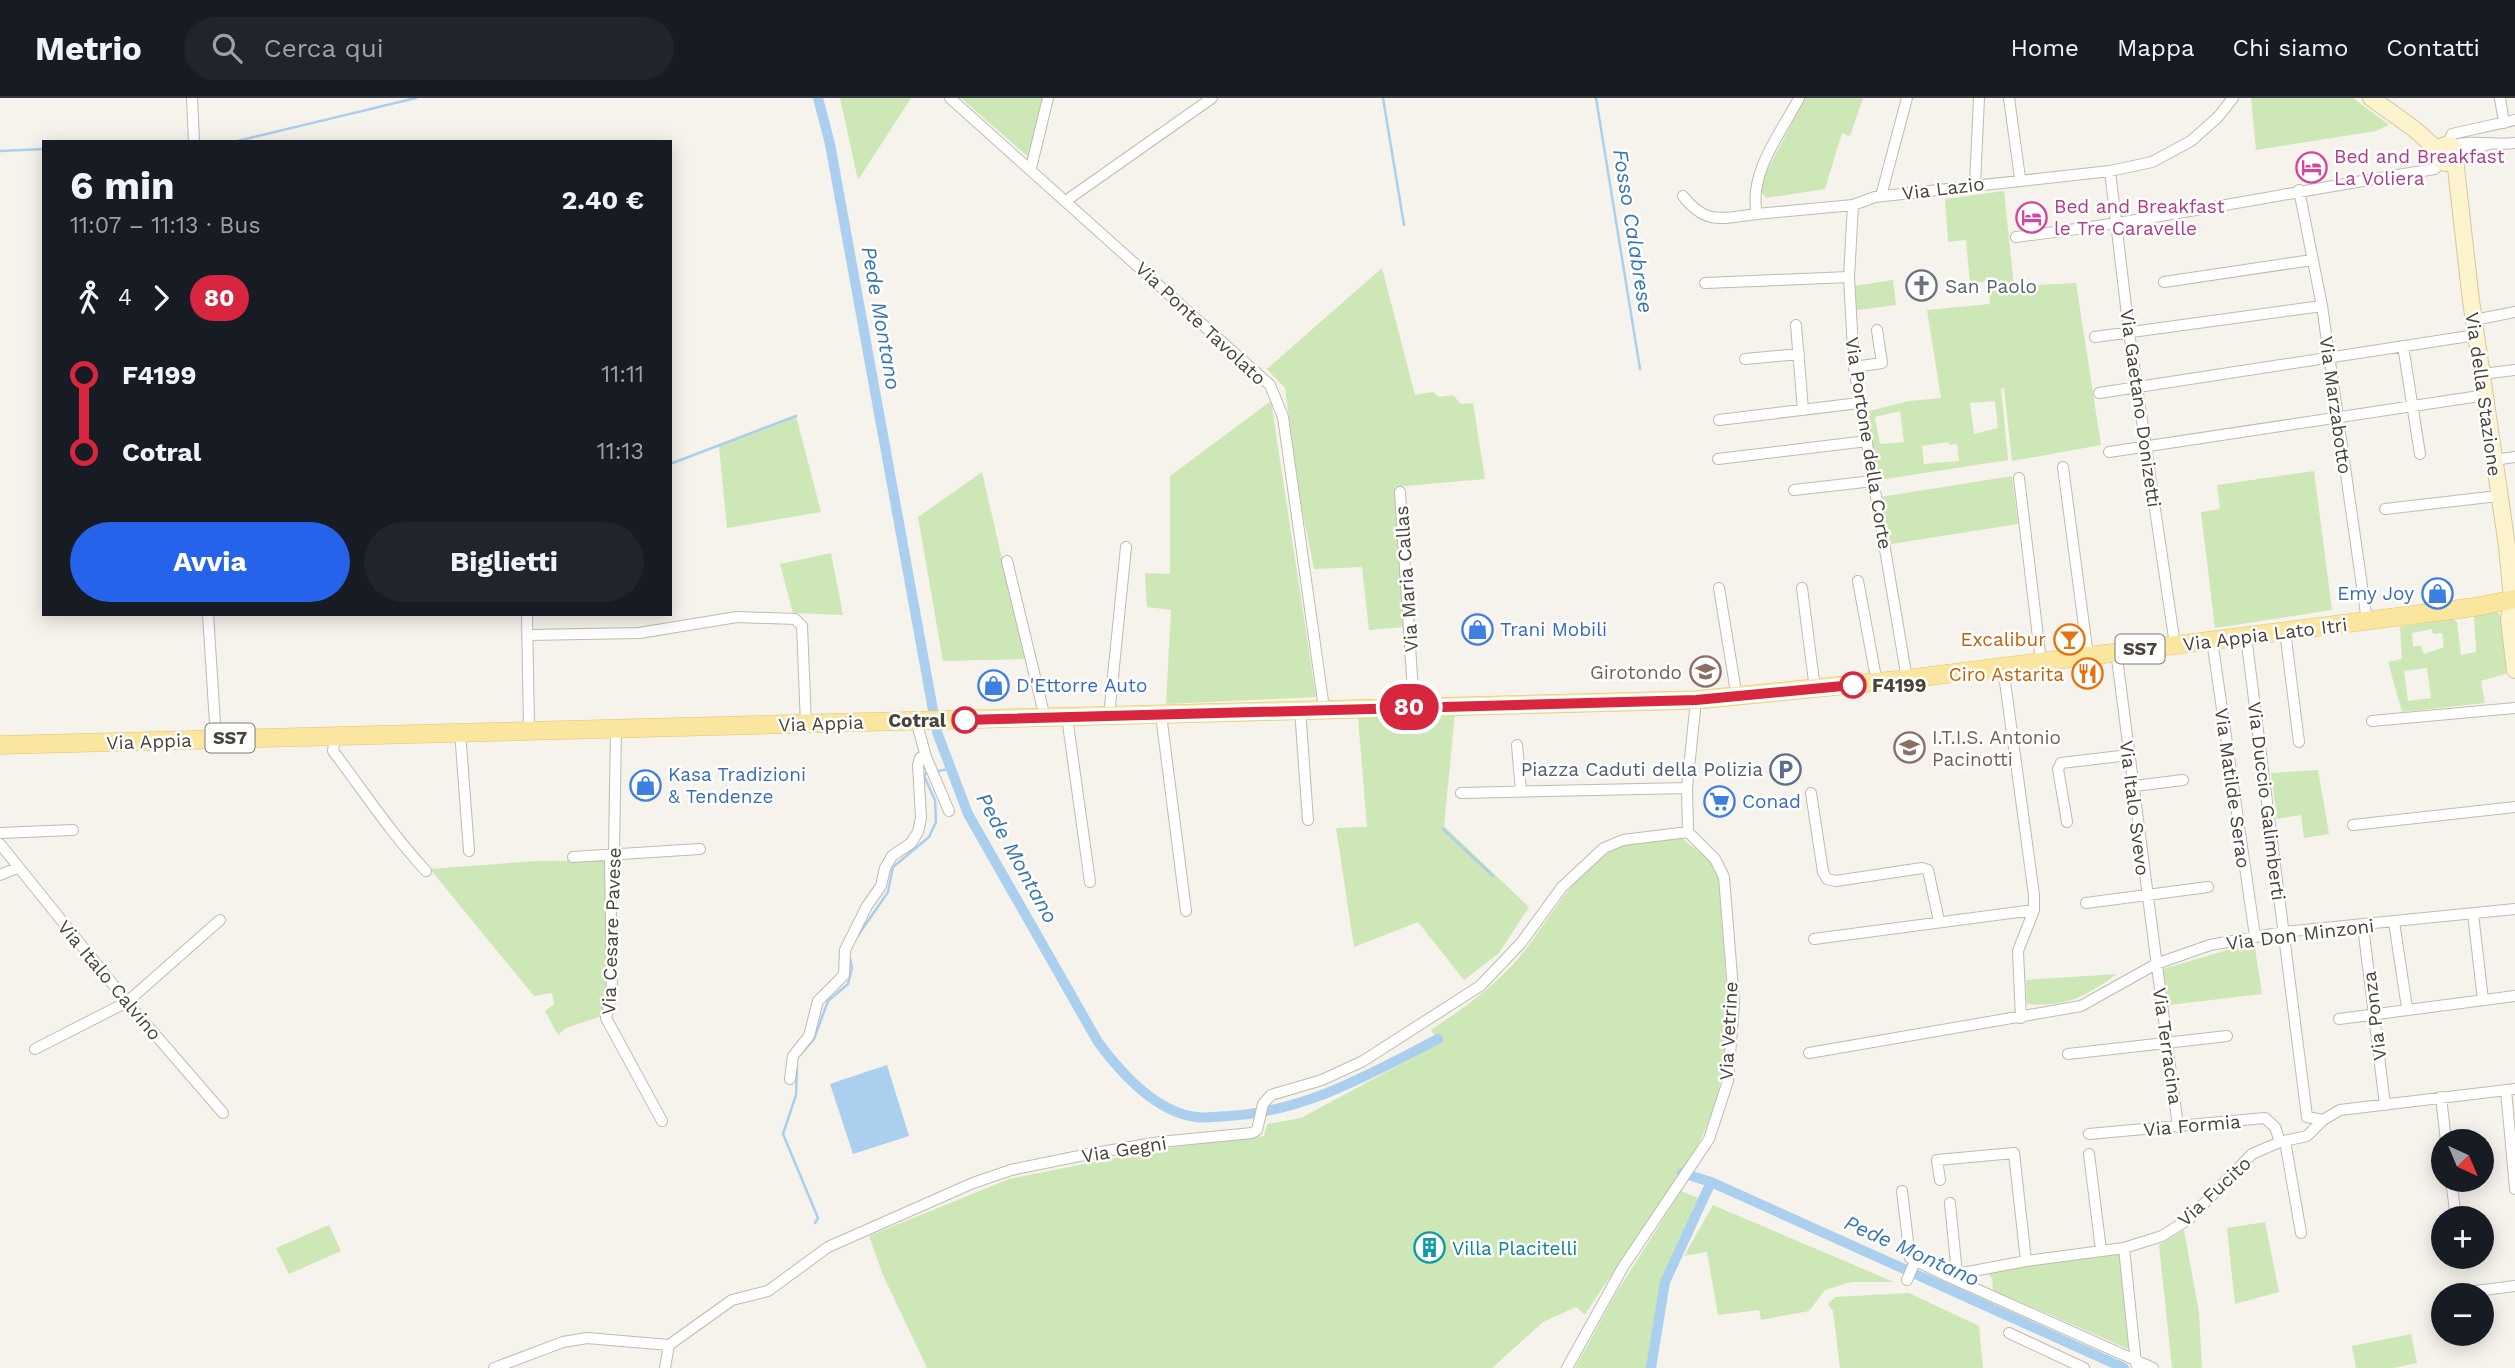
<!DOCTYPE html>
<html lang="it">
<meta charset="utf-8">
<style>
body{margin:0;font-family:"Work Sans",sans-serif;background:#20242c;color:#f1f3f6;height:100vh;display:flex;flex-direction:column;font-size:26px;white-space:nowrap}
*{box-sizing:border-box;margin:0}
p{font-size:23px;color:#9ea1a6}
.icon{flex:none;width:38px;height:38px;fill:none;stroke:currentColor;stroke-width:2;stroke-linecap:round;stroke-linejoin:round}
.map{position:relative;flex:1;overflow:hidden}
.panel{position:absolute;left:42px;top:42px;width:630px;height:476px;display:flex;flex-direction:column;background:#171b24;border-radius:0px;box-shadow:0 4px 18px #0003}
.panel>*{flex:none}
.badge{padding:0 14px;border-radius:23px;font-size:24px;line-height:46px}
.needle{width:46px;rotate:136deg}
.controls{position:absolute;left:2431px;top:1031px;display:grid;gap:14px}
.controls a{display:grid;place-items:center;width:63px;height:63px;border-radius:50%;background:#171b24;box-shadow:0 4px 18px #0003;font-size:35px}
.map>.badge{position:absolute;translate:-50% -50%;box-shadow:0 0 0 4px #fff}
.legs{display:flex;align-items:center;gap:10px;height:77px;padding:0 28px;font-size:23px}
.legs p{margin-inline-start:auto}
.summary{display:flex;align-items:center;justify-content:space-between;height:119px;padding:0 28px}
h1{font-size:38px;font-weight:700;line-height:52px}
.primary-button{display:flex;gap:14px;margin-top:auto;padding:14px 28px}
.primary-button a{flex:1;height:80px;border-radius:42px;background:#2563eb;color:#fff;font-size:28px;font-weight:700;line-height:80px;text-align:center}
.primary-button a+a{background:#20242c;color:#f1f3f6}
ul{padding:0 28px;list-style:none}
li{display:flex;align-items:center;gap:24px;height:77px;font-size:26px}
li i{display:grid;place-items:center;width:10px;height:100%;margin:0 9px;background:currentColor}
li i::after{content:'';width:18px;height:18px;margin:-9px;border:5px solid;border-radius:50%;background:#171b24}
li p{margin-inline-start:auto}
li:first-child i{background:linear-gradient(#0000 50%,currentColor 0)}
li:last-child i{background:linear-gradient(currentColor 50%,#0000 0)}
header{display:flex;align-items:center;gap:42px;box-sizing:border-box;height:98px;padding:0 35px;background:#171b24;border-bottom:2px solid #363941}
header strong{font-size:33px}
nav{display:flex;gap:38px;margin-inline-start:auto;font-size:24px}
.search{width:490px;height:63px;background:#20242c;display:flex;align-items:center;gap:18px;box-sizing:border-box;padding:0 24px;border-radius:38px;color:#9ea1a6;font-size:26px}
.map>svg:first-child{display:block}
</style>
<header>
<strong>Metrio</strong>
<div class="search"><svg class="icon" aria-label="search" viewBox="0 0 24 24"><circle cx="10" cy="10" r="6"/><path d="M15 15l6 6"/></svg>Cerca qui</div>
<nav><a>Home</a><a>Mappa</a><a>Chi siamo</a><a>Contatti</a></nav>
</header>
<div class="map">
<svg width="2515" height="1270" viewBox="0 0 2515 1270">
<rect width="100%" height="100%" fill="#f5f3eb"/>
<path fill="#cee7b6" fill-rule="evenodd" d="M840,0H911L858,82Z
M961,0H1045L1029,58H1027Z
M1805,0H1863L1850,38L1842,35L1825,91L1766,100L1761,93L1764,79Z
M2251,0H2353L2389,27L2376,33L2256,52Z
M2004,93L2014,188L2076,185L2101,347L2012,363L2004,290L2001,291L2008,362L1879,382L1866,314L1909,303L1941,300L1927,212L1990,206L1988,183L1970,185L1966,142L1948,144L1945,101ZM1995,303L1998,330L1974,336L1970,305ZM1900,313L1904,344L1880,346L1875,319ZM1949,344V347L1957,346L1959,363L1924,366L1922,348Z
M1382,170L1415,297L1433,294L1439,299L1453,297L1461,306L1473,305L1485,381L1395,389L1404,529L1369,532L1362,469L1314,471L1299,396L1285,290L1267,271Z
M1893,182L1896,207L1857,212L1854,188Z
M1271,303L1316,599L1166,606L1171,512L1147,509L1145,475L1170,476V378Z
M796,318L821,414L727,430L719,348Z
M2314,373L2332,512L2215,530L2201,414L2220,411L2217,387Z
M982,374L1025,561L943,563L918,419Z
M2012,378L2018,426L1891,446L1881,399Z
M831,455L843,517L793,515L780,466Z
M2497,514L2502,519L2508,575L2481,583L2485,605L2402,614L2388,564L2402,561L2400,529L2453,520L2457,524L2461,557L2476,554L2474,517ZM2432,531L2433,536L2442,535L2444,549L2424,556L2421,548H2413L2412,535ZM2427,570L2431,600L2408,603L2404,573Z
M1455,615L1444,728L1529,809L1499,855L1464,882L1418,824L1354,849L1336,730L1367,729L1358,619Z
M2318,672L2329,736L2304,740L2301,717L2277,721L2271,675Z
M1682,740L1709,762L1718,777C1723,853 1739,953 1708,1025C1679,1094 1624,1153 1585,1217L1576,1209L1543,1224L1492,1270H927L883,1177L869,1138L1009,1081L1165,1050L1264,1038L1267,1026L1301,1020L1440,945L1431,932C1464,910 1497,887 1522,856C1553,818 1578,762 1629,745C1644,740 1666,741 1682,740Z
M607,762L609,896L602,918L566,930L558,937L545,913L554,906L552,895L534,898L430,771L536,763Z
M2254,844L2262,896L2169,907L2163,871Z
M2117,876C2084,899 2068,909 2027,906L2026,882Z
M1681,1093L1698,1100L1662,1182L1649,1270H1575L1615,1197Z
M1713,1107L1894,1184H1851L1825,1192L1809,1213L1761,1222L1759,1212L1718,1217L1707,1154L1684,1158Z
M2265,1124L2279,1194L2235,1206L2227,1130Z
M329,1127L341,1153L289,1176L276,1150Z
M2184,1132L2199,1214L2202,1270H2172L2159,1147Z
M2115,1154L2121,1158L2131,1252L1993,1192L1992,1180L1986,1173Z
M1909,1195L1979,1228L1983,1270H1840L1833,1213L1828,1206L1835,1199Z
M2411,1236L2417,1265L2393,1270H2356L2352,1248Z"/>
<path fill="#abcfee" d="M887,967L909,1038L853,1056L830,986Z"/>
<g fill="none" stroke-linecap="round" stroke-linejoin="round">
<path stroke="#abcfee" stroke-width="2.5" d="M1383,0L1404,127
M1596,0L1640,271
M233,44L416,0
M0,53L44,51
M670,366L796,318
M937,673L951,671
M1443,731L1493,778
M857,839L888,794L893,769L929,739L936,724L935,702L924,678L927,674
M799,958L814,941L828,903L848,886L852,870L850,860
M797,968L796,997L783,1036L818,1120L815,1125"/>
<path stroke="#abcfee" stroke-width="10" d="M818,0L830,46L937,634L968,716L1098,944C1121,975 1156,1015 1197,1019C1207,1021 1219,1018 1229,1018C1307,1013 1370,976 1438,941
M1682,1075L1711,1084L2124,1270
M1651,1270L1665,1184L1711,1084"/>
<defs>
<path id="street" d="M192,0L194,44
M950,0L1270,287L1283,319L1324,610
M1799,0C1781,35 1748,75 1757,116L1853,107L1875,99L2110,73L2152,64L2191,43L2218,19L2233,0
M2009,0L2020,80
M2500,0L2504,25
M2447,47L2452,36L2515,22
M2452,48C2473,41 2493,48 2515,45
M2456,56L2490,46
M1031,70L1048,0
M2110,73L2129,234L2175,547
M1975,86L1979,0
M2299,92L2322,208L2367,523
M1683,98C1706,128 1723,120 1757,116
M1881,98L1907,0
M1067,102L1212,0
M1853,107L1849,179L1854,269L1907,581
M2016,139C2157,122 2295,93 2435,71L2441,62
M2164,184L2312,162
M1705,185L1849,179
M2474,222L2515,214
M1796,227L1803,312
M2095,239L2322,208
M2403,248L2420,356
M1745,261L1799,256
M1854,269L1882,265L1877,232
M2482,276L2515,272
M2099,295L2476,237
M1719,322L1859,305
M2109,354L2486,297
M1718,361L1867,343
M2494,362L2515,359
M2063,369L2088,558
M2019,380L2041,564
M1794,392L1873,383
M1400,394L1414,609
M2385,411L2498,398
M1007,463L1045,620
M1858,483L1877,585
M1719,490L1737,600
M1802,490L1815,591
M208,516L216,641
M527,516L529,631
M2285,533L2299,644
M527,537L639,535L737,519L795,521L802,528L806,626
M2246,538L2307,1019L2323,1022
M2212,542L2255,838
M2116,553L2178,1029
M2003,569L2034,797V812L2018,853L2021,920
M1300,611L1308,722
M1161,617L1186,813
M1109,618L1126,449
M1067,619L1090,784
M2372,623L2515,610
M616,630L614,756L610,760L612,895L606,920L662,1023
M460,633L469,753
M335,637L333,653C365,695 390,734 426,773
M1517,647L1521,693
M926,659L949,713
M2134,688L2183,682
M1461,695L1687,690
M1811,695L1823,774L1827,781L1836,783L1922,770L1928,772L1939,823
M2067,724L2058,671L2061,665L2129,657
M2353,727L2515,709
M1688,734L1687,690L1696,602
M0,735L73,732
M0,746L127,904L223,1015
M573,759L700,751
M0,777L17,770
M2086,805L2208,789
M2473,816L2483,902
M2394,824L2407,910
M2363,828L2385,1007
M1814,841L2034,812
M2339,921L2515,898
M35,951L127,904L220,822
M1809,955L2081,908L2156,866L2210,847L2284,834L2515,811
M2068,956L2227,938
M790,981L793,958L809,938L818,903L844,877L845,852L867,808L881,788L885,770L892,758L911,745L918,734L921,720L918,667L920,660L926,659L916,622
M2506,992L2515,1091
M2441,999L2446,1043
M2089,1036L2265,1020L2275,1029L2280,1044
M2285,1043L2301,1135
M2089,1056L2101,1152
M1940,1082L1937,1062L2014,1055L2026,1163
M2451,1082L2456,1120
M1902,1093L1910,1160L1947,1178L2026,1163L2124,1150L2162,1138L2189,1121L2252,1056L2280,1044L2307,1038L2323,1022L2340,1012L2515,991
M1950,1105L1957,1176
M2124,1150L2136,1266
M1947,1178L2153,1270
M1907,1182L1915,1163
M2460,1195L2515,1188
M2009,1235L2084,1270
M494,1270L563,1244L587,1240L669,1247L732,1202L768,1193L828,1149L973,1085L1011,1072L1089,1056L1160,1044L1252,1035L1257,1032L1263,1006L1271,997L1322,982L1363,963L1480,888L1521,845L1562,789L1604,750L1623,742L1688,734
M665,1270L669,1247
M1567,1270L1623,1169L1709,1041L1728,983L1734,904L1724,779L1715,761L1688,734"/>
<path id="secondary" d="M2371,0L2413,30L2439,53
M2438 56a9 9 0 1 1 18 0a9 9 0 1 1-18 0Z
M2455,61L2471,203L2507,448L2512,501L2509,522L2515,572"/>
<path id="primary" d="M0,647L1696,602L1907,581L2475,509L2515,501"/>
</defs>
<use href="#street" stroke="#c0bbae" stroke-width="12"/>
<use href="#secondary" stroke="#d3c89d" stroke-width="18"/>
<use href="#primary" stroke="#e0c56e" stroke-width="19"/>
<use href="#street" stroke="#fff" stroke-width="10"/>
<use href="#secondary" stroke="#fdf4ce" stroke-width="16"/>
<use href="#primary" stroke="#fae69f" stroke-width="18"/>
</g>
<g fill="none" stroke-linecap="round" stroke-linejoin="round">
<defs>
<path id="line-1" d="M965,622L1696,602L1853,587"/>
</defs>
<use href="#line-1" stroke="#fff" stroke-width="16"/>
<use href="#line-1" stroke="#d7263d" stroke-width="10"/>
</g>
<defs>
<symbol id="hotel-ring" viewBox="-11 -11 22 22"><circle r="9.5" fill="#fff" stroke="#d1479c" stroke-width="1.5"/><path d="M-6-4.5h1.5V1H6V5H4.5V3h-9V5H-6ZM-4 0a1.8 1.8 0 1 1 3.6 0ZM.5 0V-2.5h3Q6-2.5 6 0Z" fill="#d1479c"/></symbol>
<symbol id="church-ring" viewBox="-11 -11 22 22"><circle r="9.5" fill="#fff" stroke="#6b7280" stroke-width="1.5"/><path d="M-1.2-6h2.4v3.5h3.3v2.4h-3.3V6h-2.4V-.1h-3.3v-2.4h3.3Z" fill="#6b7280"/></symbol>
<symbol id="shop-ring" viewBox="-11 -11 22 22"><circle r="9.5" fill="#fff" stroke="#3f7fe0" stroke-width="1.5"/><path d="M-5-2.5h2.3a2.7 3.5 0 0 1 5.4 0H5L5.5 6h-11ZM-1.5-2.5h3a1.5 2.3 0 0 0-3 0Z" fill="#3f7fe0"/></symbol>
<symbol id="bar-ring" viewBox="-11 -11 22 22"><circle r="9.5" fill="#fff" stroke="#e8710a" stroke-width="1.5"/><path d="M-6-5H6L.8 .8V4.5H3.5V6h-7V4.5H-.8V.8Z" fill="#e8710a"/></symbol>
<symbol id="school-ring" viewBox="-11 -11 22 22"><circle r="9.5" fill="#fff" stroke="#8d6e63" stroke-width="1.5"/><path d="M0-5L7-2L0 1L-7-2ZM-4 1L0 2.5L4 1V4Q0 6-4 4Z" fill="#8d6e63"/></symbol>
<symbol id="restaurant-ring" viewBox="-11 -11 22 22"><circle r="9.5" fill="#fff" stroke="#e8710a" stroke-width="1.5"/><path d="M-5-6h1v4h1v-4h1v4h1v-4h1v5L-1.5 .5V6h-2V.5L-5-1ZM5-6V6H3V1.5H1.5Q1.5-4 5-6Z" fill="#e8710a"/></symbol>
<symbol id="university-ring" viewBox="-11 -11 22 22"><circle r="9.5" fill="#fff" stroke="#8d6e63" stroke-width="1.5"/><path d="M0-5L7-2L0 1L-7-2ZM-4 1L0 2.5L4 1V4Q0 6-4 4Z" fill="#8d6e63"/></symbol>
<symbol id="parking-ring" viewBox="-11 -11 22 22"><circle r="9.5" fill="#fff" stroke="#5c6f8a" stroke-width="1.5"/><path d="M-3.5-5.5H1a3.5 3.5 0 0 1 0 7H-1V5.5H-3.5ZM-1-3.4V-.6H.8a1.4 1.4 0 0 0 0-2.8Z" fill="#5c6f8a"/></symbol>
<symbol id="supermarket-ring" viewBox="-11 -11 22 22"><circle r="9.5" fill="#fff" stroke="#3f7fe0" stroke-width="1.5"/><path d="M-6-5.5h2.5l.6 2H6L4.5 2H-2.5L-4.4-4H-6ZM-1.5 3.2a1.3 1.3 0 1 0 .1 0ZM3 3.2a1.3 1.3 0 1 0 .1 0Z" fill="#3f7fe0"/></symbol>
<symbol id="building-ring" viewBox="-11 -11 22 22"><circle r="9.5" fill="#fff" stroke="#0f9aa8" stroke-width="1.5"/><path d="M-4-6H4V6H1V3H-1V6H-4ZM-2.5-4.3h1.7v1.8h-1.7ZM.8-4.3h1.7v1.8H.8ZM-2.5-1h1.7V.8h-1.7ZM.8-1h1.7V.8H.8Z" fill="#0f9aa8"/></symbol>
</defs>
<g fill-rule="evenodd">
<use href="#hotel-ring" x="2294" y="52" width="35" height="35"/>
<use href="#hotel-ring" x="2014" y="102" width="35" height="35"/>
<use href="#church-ring" x="1904" y="170" width="35" height="35"/>
<use href="#shop-ring" x="2420" y="478" width="35" height="35"/>
<use href="#shop-ring" x="1460" y="514" width="35" height="35"/>
<use href="#bar-ring" x="2052" y="524" width="35" height="35"/>
<use href="#school-ring" x="1688" y="556" width="35" height="35"/>
<use href="#restaurant-ring" x="2070" y="558" width="35" height="35"/>
<use href="#shop-ring" x="976" y="570" width="35" height="35"/>
<use href="#university-ring" x="1892" y="632" width="35" height="35"/>
<use href="#parking-ring" x="1768" y="654" width="35" height="35"/>
<use href="#shop-ring" x="628" y="670" width="35" height="35"/>
<use href="#supermarket-ring" x="1702" y="686" width="35" height="35"/>
<use href="#building-ring" x="1412" y="1132" width="35" height="35"/>
</g>
<g fill="#fff" stroke="#d7263d" stroke-width="3.5">
<circle cx="1853" cy="587" r="12"/>
<circle cx="965" cy="622" r="12"/>
</g>
<g text-anchor="middle" stroke-width="5" stroke-linejoin="round" paint-order="stroke">
<g fill="#fff" stroke="#807c74" stroke-width="2">
<rect x="2115.5" y="536.5" width="49" height="29" rx="5"/>
<rect x="205.5" y="625.5" width="49" height="29" rx="5"/>
</g>
<g font-size="18" font-weight="bold" fill="#494439">
<text x="2140" y="557">SS7</text>
<text x="230" y="646">SS7</text>
</g>
<g font-size="19" fill="#b23c85" stroke="#fff" text-anchor="start">
<text x="2334" y="65">Bed and Breakfast<tspan x="2334" dy="22">La Voliera</tspan></text>
<text x="2054" y="115">Bed and Breakfast<tspan x="2054" dy="22">le Tre Caravelle</tspan></text>
</g>
<g font-size="19" fill="#494439" stroke="#fff">
<text transform="translate(1943 90) rotate(-7)" y="7">Via Lazio</text>
<text transform="translate(1201 225) rotate(43)" y="7">Via Ponte Tavolato</text>
<text transform="translate(2484 296) rotate(82)" y="7">Via della Stazione</text>
<text transform="translate(2336 307) rotate(82)" y="7">Via Marzabotto</text>
<text transform="translate(2141 310) rotate(82)" y="7">Via Gaetano Donizetti</text>
<text transform="translate(1869 345) rotate(81)" y="7">Via Portone della Corte</text>
<text transform="translate(1406 481) rotate(-94)" y="7">Via Maria Callas</text>
<text transform="translate(2265 536) rotate(-7)" y="7">Via Appia Lato Itri</text>
<text transform="translate(821 625) rotate(-2)" y="7">Via Appia</text>
<text transform="translate(149 643) rotate(-2)" y="7">Via Appia</text>
<text transform="translate(2233 690) rotate(82)" y="7">Via Matilde Serao</text>
<text transform="translate(2267 703) rotate(83)" y="7">Via Duccio Galimberti</text>
<text transform="translate(2135 710) rotate(83)" y="7">Via Italo Svevo</text>
<text transform="translate(611 833) rotate(-88)" y="7">Via Cesare Pavese</text>
<text transform="translate(2300 836) rotate(-7)" y="7">Via Don Minzoni</text>
<text transform="translate(110 882) rotate(50)" y="7">Via Italo Calvino</text>
<text transform="translate(2374 918) rotate(-97)" y="7">Via Ponza</text>
<text transform="translate(1728 933) rotate(-87)" y="7">Via Vetrine</text>
<text transform="translate(2168 948) rotate(82)" y="7">Via Terracina</text>
<text transform="translate(2192 1027) rotate(-5)" y="7">Via Formia</text>
<text transform="translate(1124 1051) rotate(-9)" y="7">Via Gegni</text>
<text transform="translate(2214 1093) rotate(-43)" y="7">Via Fucito</text>
</g>
<g font-size="19" fill="#5b616d" stroke="#fff" text-anchor="start">
<text x="1945" y="195">San Paolo</text>
</g>
<g font-size="19" fill="#366cbe" stroke="#fff" text-anchor="start">
<text x="2414" y="502" text-anchor="end">Emy Joy</text>
<text x="1500" y="538">Trani Mobili</text>
<text x="1016" y="594">D'Ettorre Auto</text>
<text x="668" y="683">Kasa Tradizioni<tspan x="668" dy="22">&amp; Tendenze</tspan></text>
<text x="1742" y="710">Conad</text>
</g>
<g font-size="19" fill="#c56008" stroke="#fff" text-anchor="end">
<text x="2046" y="548">Excalibur</text>
<text x="2064" y="583">Ciro Astarita</text>
</g>
<g font-size="19" fill="#785e54" stroke="#fff" text-anchor="end">
<text x="1682" y="581">Girotondo</text>
<text x="1932" y="646" text-anchor="start">I.T.I.S. Antonio<tspan x="1932" dy="22">Pacinotti</tspan></text>
</g>
<g font-size="19" font-weight="bold" fill="#494439" stroke="#fff" text-anchor="start">
<text x="1872" y="594">F4199</text>
<text x="946" y="629" text-anchor="end">Cotral</text>
</g>
<g font-size="19" fill="#4e5e75" stroke="#fff" text-anchor="end">
<text x="1763" y="678">Piazza Caduti della Polizia</text>
</g>
<g font-size="19" fill="#0d838f" stroke="#fff" text-anchor="start">
<text x="1452" y="1157">Villa Placitelli</text>
</g>
<g font-size="21" font-style="italic" fill="#3576b2" stroke="#fff">
<text transform="translate(1633 133) rotate(81)" y="7">Fosso Calabrese</text>
<text transform="translate(881 220) rotate(80)" y="7">Pede Montano</text>
<text transform="translate(1017 760) rotate(61)" y="7">Pede Montano</text>
<text transform="translate(1912 1153) rotate(24)" y="7">Pede Montano</text>
</g>
</g>
</svg>
<div class="controls">
<a><svg class="needle" viewBox="-14 -14 28 28"><path d="M0-13l5 13h-10z" fill="#e53935"/><path d="M0 13l5-13h-10z" fill="#9ea1a6"/></svg></a>
<a>+</a>
<a>−</a>
</div>
<b class="badge" style="left:1409px;top:609px;background:#d7263d;color:#fff">80</b>
<section class="panel">
<div class="summary"><div><h1>6 min</h1><p>11:07 – 11:13 · Bus</p></div><b>2.40 €</b></div>
<div class="legs"><svg class="icon" aria-label="walk" viewBox="0 0 24 24"><circle cx="13" cy="4" r="2"/><path d="M13 8l-2 6 4 7M11 14l-3 7M7 12l3-4h3l4 4"/></svg>4<svg class="icon" aria-label="forward" viewBox="0 0 24 24"><path d="M9 5l7 7-7 7"/></svg><b class="badge" style="background:#d7263d;color:#fff">80</b></div>
<ul>
<li><i style="color:#d7263d"></i><b>F4199</b><p>11:11</p></li>
<li><i style="color:#d7263d"></i><b>Cotral</b><p>11:13</p></li>
</ul>
<div class="primary-button"><a>Avvia</a><a>Biglietti</a></div>
</section>
</div>
